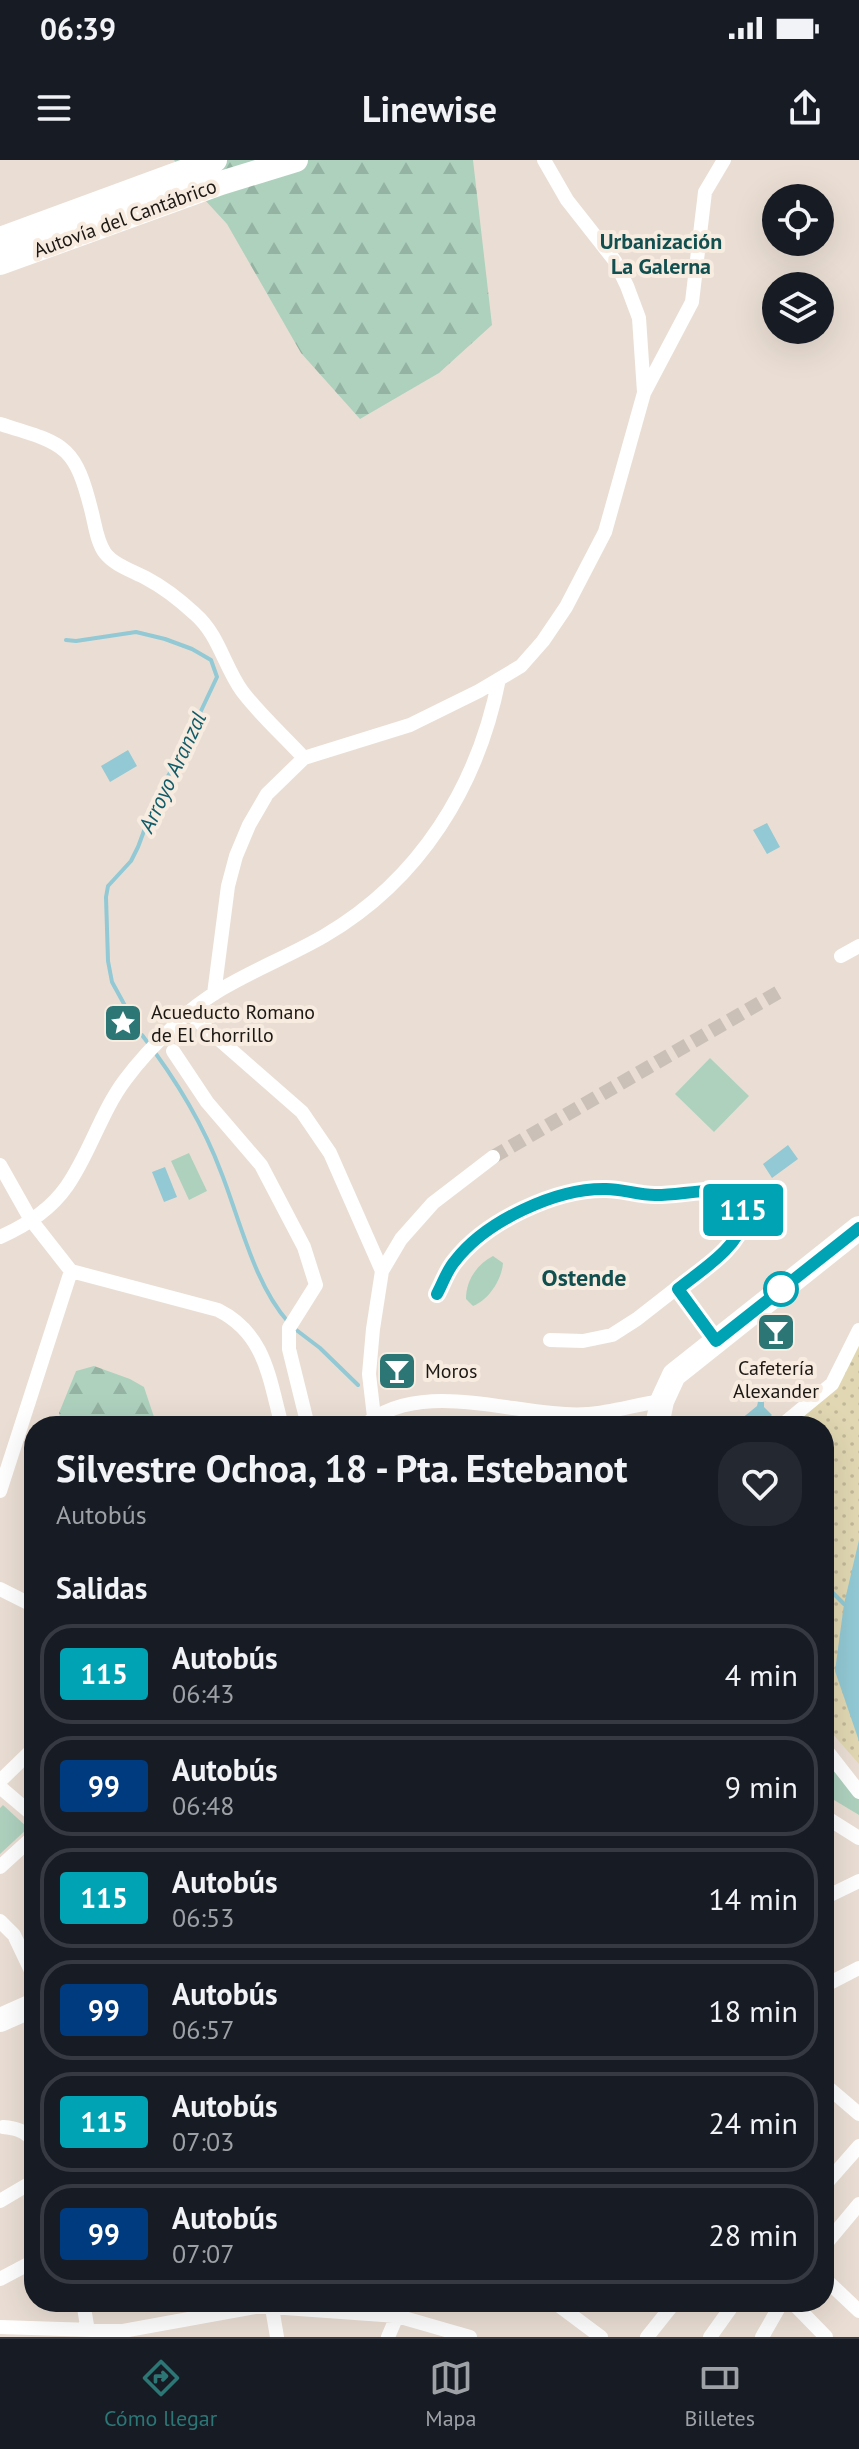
<!DOCTYPE html>
<html lang="es">
<meta charset="utf-8">
<style>
body{margin:0;font-family:"PT Sans",sans-serif;background:#242831;color:#f1f3f6;height:100vh;display:flex;flex-direction:column;font-size:30px;white-space:nowrap}
*{box-sizing:border-box;margin:0}
p{font-size:26px;color:#9ea1a6}
.icon{flex:none;width:44px;height:44px;fill:none;stroke:currentColor;stroke-width:2;stroke-linecap:round;stroke-linejoin:round}
.map{position:relative;flex:1;overflow:hidden}
.drawer{position:absolute;left:24px;top:1256px;width:810px;height:896px;display:flex;flex-direction:column;background:#171b24;border-radius:32px;box-shadow:0 8px 32px #0002}
.drawer>*{flex:none}
.badge{padding:0 16px;border-radius:6px;font-size:28px;line-height:52px}
.controls{position:absolute;left:762px;top:24px;display:grid;gap:16px}
.controls a{display:grid;place-items:center;width:72px;height:72px;border-radius:50%;background:#171b24;box-shadow:0 8px 32px #0002;font-size:40px}
.map>.badge{position:absolute;translate:-50% -50%;box-shadow:0 0 0 4px #fff}
h2{padding:0 32px;font-size:30px;line-height:72px}
.round{display:grid;place-items:center;flex:none;width:84px;height:84px;border-radius:32px;background:#242831}
.headline{display:flex;align-items:center;justify-content:space-between;height:136px;padding:0 32px}
h1{font-size:38px;font-weight:600;line-height:60px}
ul{padding:0;list-style:none}
li{display:flex;align-items:center;gap:24px;height:100px;margin:0 16px 12px;padding:0 16px;border:4px solid #363941;border-radius:32px}
li div{flex:1}
li b{display:block;font-size:30px}
li em{font-style:normal}
li .badge{min-width:88px;font-weight:700;text-align:center}
.status{display:flex;justify-content:space-between;align-items:center;height:56px;padding:0 40px;background:#171b24;direction:ltr}
.status svg{height:22px;fill:currentColor}
header{display:flex;justify-content:space-between;align-items:center;height:104px;padding:0 32px;background:#171b24;font-size:36px;font-weight:600}
.tab-bar{display:flex;justify-content:space-around;align-items:center;height:112px;border-top:2px solid #363941;background:#171b24;font-size:22px;color:#9ea1a6}
.tab-bar a{display:grid;justify-items:center;gap:4px}
.tab-bar .active{color:#2c7676}
.map>svg:first-child{display:block}
</style>
<div class="status"><b>06:39</b><svg viewBox="0 0 49 12"><path d="M0 12V9h3v3zM5 12V6h3v6zM10 12V3h3v9zM15 12V0h3v12zM26 1h20v11H26zM47 4h2v5h-2z"/></svg></div>
<header><svg class="icon" aria-label="menu" viewBox="0 0 24 24"><path d="M4 6h16M4 12h16M4 18h16"/></svg>Linewise<svg class="icon" aria-label="share" viewBox="0 0 24 24"><path d="M12 15V3M7 8l5-5 5 5M5 13v7h14v-7"/></svg></header>
<div class="map">
<svg width="859" height="2177" viewBox="0 0 859 2177">
<defs>
<pattern id="forest-firs" width="22" height="20" patternUnits="userSpaceOnUse" patternTransform="scale(2)"><rect width="22" height="20" fill="#aed1be"/><path d="M5 1l3.5 6h-7zM16 11l3.5 6h-7z" fill="#95b3a2"/></pattern>
<pattern id="sand-dots" width="8" height="8" patternUnits="userSpaceOnUse" patternTransform="scale(2)"><rect width="8" height="8" fill="#e1d7b2"/><path d="M2 2h.1M6 6h.1" fill="none" stroke="#c0b898" stroke-width="1.8" stroke-linecap="round"/></pattern>
</defs>
<rect width="100%" height="100%" fill="#eaded4"/>
<path fill="url(#forest-firs)" d="M174,0H473L492,165L439,213L360,259L301,193L227,64L192,26Z
M94,1206L130,1219L144,1227L157,1266H62L59,1253L76,1211Z"/>
<path fill="url(#sand-dots)" d="M859,1182V1604L824,1564V1266H785L836,1227Z"/>
<path fill="#aed1be" d="M710,898L749,936L714,972L675,934Z
M189,993L207,1031L189,1040L171,1001Z
M493,1096L503,1103C502,1119 489,1140 473,1146L466,1139C466,1121 476,1105 493,1096Z
M837,1610L859,1631V1655L824,1634V1620Z
M3,1645L28,1668L0,1694V1648Z"/>
<path fill="#92c9d4" d="M128,590L137,606L110,622L101,606Z
M767,663L780,687L767,694L753,670Z
M788,985L798,999L772,1018L763,1004Z
M165,1007L177,1037L164,1042L152,1012Z
M759,1237L764,1238V1247L772,1255L759,1266H737L735,1264L757,1246Z
M859,1380V1581L835,1511L844,1444Z"/>
<g fill="none" stroke-linecap="round" stroke-linejoin="round">
<path stroke="#92c9d4" stroke-width="4" d="M66,480L76,481L136,472L165,479L192,489L211,500L217,517L182,591L157,636L138,687L131,701L108,726L106,737L108,801L112,822L135,864
M142,875C175,918 202,961 221,1012C240,1060 254,1124 289,1163
M295,1169L320,1188L358,1225
M824,1424L844,1444"/>
<path stroke="#cbc0b7" stroke-width="14" stroke-dasharray="14 7" stroke-linecap="butt" d="M493,997L784,829"/>
<path stroke="#fff" stroke-width="14" d="M544,0L567,40L615,101L627,126L639,158L644,232
M0,264C65,284 75,284 92,353C95,365 97,382 105,393C114,405 133,411 146,418C163,427 181,441 195,454C219,475 224,506 242,531C260,555 284,576 304,598
M841,796L859,786
M214,834L228,726L236,696L249,665L267,634L304,598L410,565L479,531L521,506L543,481L566,447L605,372L644,233L692,142L705,32L724,0
M189,853L302,952L330,993L382,1111
M173,891L207,942L261,1005L304,1087L316,1125L289,1168V1189L308,1266
M0,1005L31,1060L71,1111L218,1150C266,1174 269,1219 282,1266
M0,1077C25,1066 51,1049 67,1026C90,993 101,952 125,920C139,901 157,882 174,866C215,823 274,805 324,776C420,720 478,626 499,519
M678,1129L716,1181
M437,1134C443,1123 447,1110 455,1101C486,1061 556,1028 606,1029C625,1029 642,1036 661,1035C679,1034 727,1025 738,1039C742,1043 744,1051 746,1056L742,1069L733,1084L637,1159L612,1175L583,1181L550,1180
M374,1257L369,1214L373,1169L382,1111L401,1079L433,1043L493,997
M364,1266C421,1215 521,1259 588,1254C613,1252 638,1244 662,1241
M781,1266L832,1224L859,1170
M0,1331L71,1111
M0,1429L34,1446
M824,1587L859,1632
M0,1621L34,1588
M0,1627L34,1656
M824,1656L859,1678
M0,1707L34,1676
M824,1738L859,1721
M0,1761L14,1775L34,1817
M824,1826L859,1808
M824,1924L859,1954
M3,1967C16,1968 26,1971 34,1982
M824,2026L859,1986
M0,2041L32,2022
M824,2086L859,2044
M824,2118L859,2151
M0,2119L34,2101
M83,2142L89,2177
M271,2142L277,2177
M554,2142L601,2177
M792,2142L826,2177
M0,2167L123,2171L255,2147H271L397,2156L470,2177
M388,2177L403,2142
M647,2177L675,2142
M710,2177L735,2142
M762,2177L782,2142"/>
<path stroke="#fff" stroke-width="24" d="M0,79L215,0
M0,103L221,23L296,0
M657,1266L662,1241L674,1215L859,1068
M0,1860L34,1845"/>
</g>
<g fill="none" stroke-linecap="round" stroke-linejoin="round">
<defs>
<path id="line" d="M437,1134C443,1123 447,1110 455,1101C486,1061 556,1028 606,1029C622,1029 638,1035 655,1035C671,1036 717,1027 728,1032C739,1036 742,1046 746,1056C737,1089 704,1108 678,1129L716,1181L859,1068"/>
</defs>
<use href="#line" stroke="#fff" stroke-width="18"/>
<use href="#line" stroke="#00a3b4" stroke-width="12"/>
</g>
<defs>
<symbol id="sight-square" viewBox="-11 -11 22 22"><rect x="-9" y="-9" width="18" height="18" rx="4" fill="#2c7676" stroke="#f8ece1"/><path d="M0-6L1.8-2.2L6-1.7L2.9 1.2L3.7 5.4L0 3.3L-3.7 5.4L-2.9 1.2L-6-1.7L-1.8-2.2Z" fill="#fff"/></symbol>
<symbol id="bar-square" viewBox="-11 -11 22 22"><rect x="-9" y="-9" width="18" height="18" rx="4" fill="#2c7676" stroke="#f8ece1"/><path d="M-6-5H6L.8 .8V4.5H3.5V6h-7V4.5H-.8V.8Z" fill="#fff"/></symbol>
</defs>
<g fill-rule="evenodd">
<use href="#sight-square" x="101" y="841" width="44" height="44"/>
<use href="#bar-square" x="754" y="1150" width="44" height="44"/>
<use href="#bar-square" x="375" y="1189" width="44" height="44"/>
</g>
<circle fill="#fff" stroke="#00a3b4" stroke-width="4" cx="781" cy="1129" r="16"/>
<g text-anchor="middle" stroke-width="8" stroke-linejoin="round" paint-order="stroke">
<g font-size="20" fill="#1c1814" stroke="#f8ece1">
<text transform="translate(125 58) rotate(-20)" y="7">Autovía del Cantábrico</text>
</g>
<g font-size="20" fill="#1c1814" stroke="#f8ece1" text-anchor="start">
<text x="151" y="859">Acueducto Romano<tspan x="151" dy="23">de El Chorrillo</tspan></text>
<text x="776" y="1215" text-anchor="middle">Cafetería<tspan x="776" dy="23">Alexander</tspan></text>
<text x="425" y="1218">Moros</text>
</g>
<g font-size="22" font-weight="bold" fill="#125050" stroke="#f8ece1">
<text x="661" y="89">Urbanización<tspan x="661" dy="25">La Galerna</tspan></text>
</g>
<g font-size="22" font-style="italic" fill="#105d69" stroke="#f8ece1">
<text transform="translate(172 612) rotate(-65)" y="8">Arroyo Aranzal</text>
</g>
<g font-size="24" font-weight="bold" fill="#125050" stroke="#f8ece1">
<text x="584" y="1126">Ostende</text>
</g>
</g>
</svg>
<div class="controls">
<a><svg class="icon" aria-label="locate" viewBox="0 0 24 24"><circle cx="12" cy="12" r="6"/><path d="M12 2v4M12 18v4M2 12h4M18 12h4"/></svg></a>
<a><svg class="icon" aria-label="layers" viewBox="0 0 24 24"><path d="M12 4l9 5-9 5-9-5zM3 14l9 5 9-5"/></svg></a>
</div>
<b class="badge" style="left:743px;top:1050px;background:#00a3b4;color:#fff">115</b>
<section class="drawer">
<div class="headline"><div><h1>Silvestre Ochoa, 18 - Pta. Estebanot</h1><p>Autobús</p></div><a class="round"><svg class="icon" aria-label="heart" viewBox="0 0 24 24"><path d="M12 20l-8-8c-3-5 5-10 8-4 3-6 11-1 8 4z"/></svg></a></div>
<h2>Salidas</h2>
<ul>
<li><span class="badge" style="background:#00a3b4;color:#fff">115</span><div><b>Autobús</b><p>06:43</p></div><em>4 min</em></li>
<li><span class="badge" style="background:#003b80;color:#fff">99</span><div><b>Autobús</b><p>06:48</p></div><em>9 min</em></li>
<li><span class="badge" style="background:#00a3b4;color:#fff">115</span><div><b>Autobús</b><p>06:53</p></div><em>14 min</em></li>
<li><span class="badge" style="background:#003b80;color:#fff">99</span><div><b>Autobús</b><p>06:57</p></div><em>18 min</em></li>
<li><span class="badge" style="background:#00a3b4;color:#fff">115</span><div><b>Autobús</b><p>07:03</p></div><em>24 min</em></li>
<li><span class="badge" style="background:#003b80;color:#fff">99</span><div><b>Autobús</b><p>07:07</p></div><em>28 min</em></li>
</ul>
</section>
</div>
<nav class="tab-bar">
<a class="active"><svg class="icon" aria-label="directions" viewBox="0 0 24 24"><path d="M12 3l9 9-9 9-9-9zM9 14v-3h6M13 9l2 2-2 2"/></svg>Cómo llegar</a>
<a><svg class="icon" aria-label="map" viewBox="0 0 24 24"><path d="M3 6l6-2 6 2 6-2v14l-6 2-6-2-6 2zM9 4v14M15 6v14"/></svg>Mapa</a>
<a><svg class="icon" aria-label="tickets" viewBox="0 0 24 24"><path d="M3 7h18v10H3zM15 7v10"/></svg>Billetes</a>
</nav>
